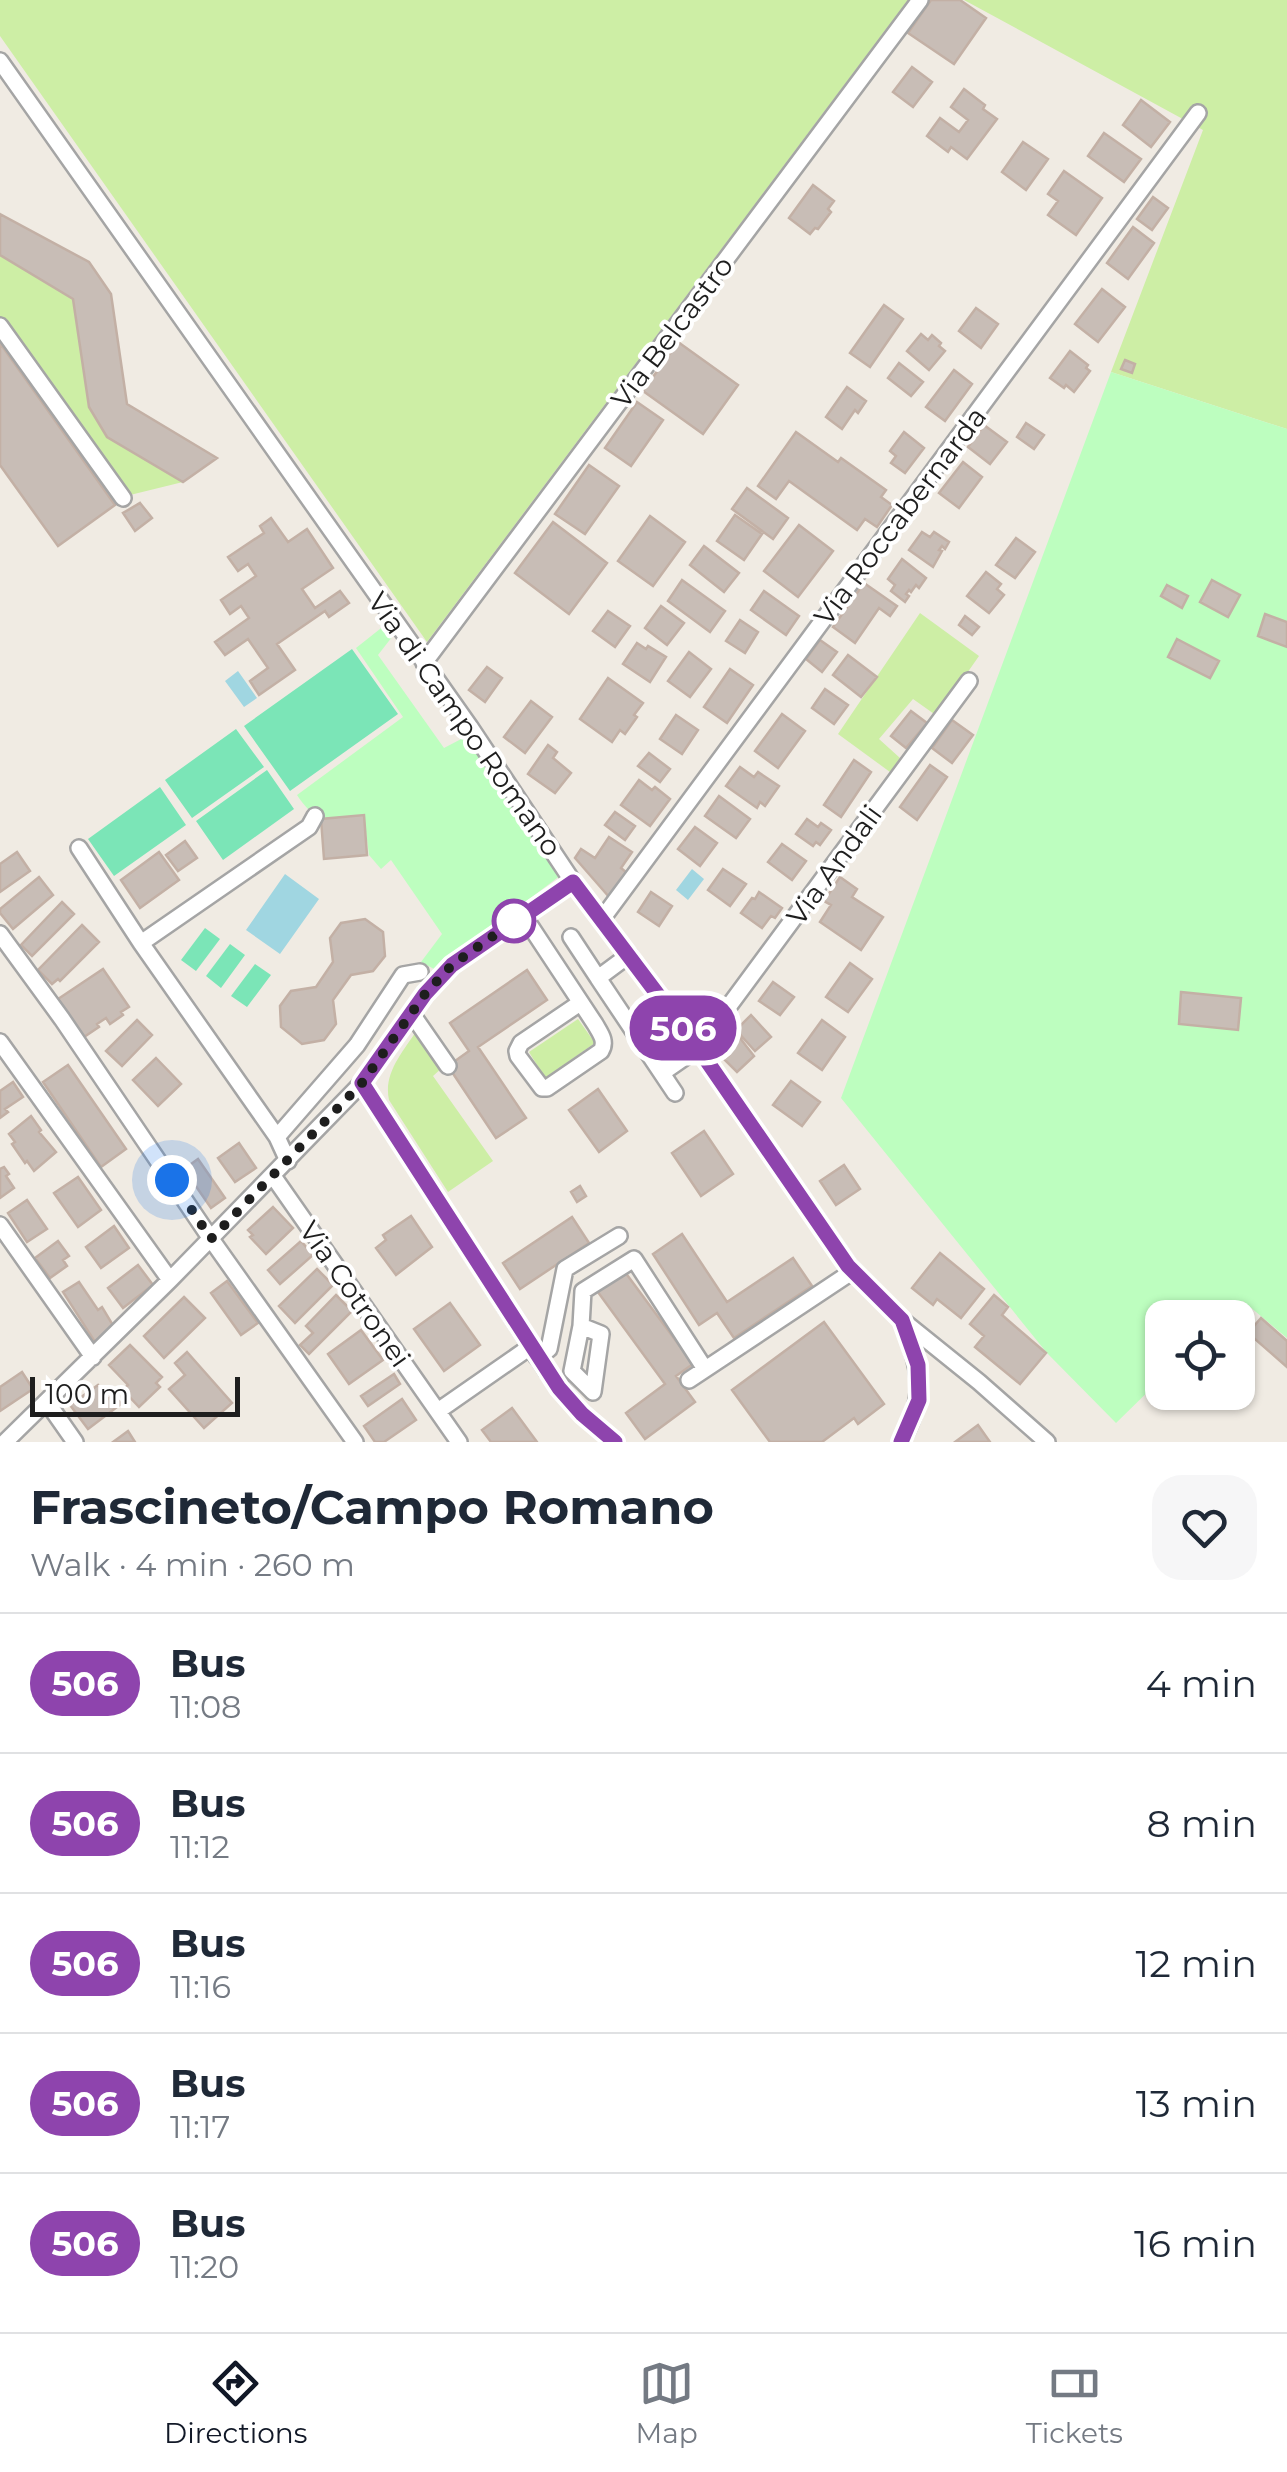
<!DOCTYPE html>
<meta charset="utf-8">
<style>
body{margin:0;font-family:Montserrat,sans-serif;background:#f6f6f7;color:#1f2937;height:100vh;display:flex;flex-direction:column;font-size:38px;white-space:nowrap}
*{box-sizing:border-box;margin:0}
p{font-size:32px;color:#747a83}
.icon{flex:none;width:55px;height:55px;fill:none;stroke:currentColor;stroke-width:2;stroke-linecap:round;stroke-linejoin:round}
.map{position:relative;height:1442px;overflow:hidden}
.side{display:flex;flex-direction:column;background:#fff;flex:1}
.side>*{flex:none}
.badge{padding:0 20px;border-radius:32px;font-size:35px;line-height:65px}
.buttons{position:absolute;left:1145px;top:1300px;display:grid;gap:20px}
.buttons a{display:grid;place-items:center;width:110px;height:110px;border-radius:20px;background:#fff;box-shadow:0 2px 8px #0004;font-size:50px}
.scale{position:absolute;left:30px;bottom:25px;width:210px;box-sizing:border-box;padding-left:10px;border:5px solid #1e1e1e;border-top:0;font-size:28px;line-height:35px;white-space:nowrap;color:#1e1e1e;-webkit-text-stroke:8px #fff;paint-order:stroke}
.you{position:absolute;width:50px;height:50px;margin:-25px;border:8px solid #fff;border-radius:50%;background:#1a73e8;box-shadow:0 0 0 15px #1a73e833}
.map>.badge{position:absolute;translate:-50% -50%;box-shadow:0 0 0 5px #fff}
.round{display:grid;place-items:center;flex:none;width:105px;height:105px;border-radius:30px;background:#f6f6f7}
.headline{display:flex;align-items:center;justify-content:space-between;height:170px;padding:0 30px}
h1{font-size:48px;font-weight:700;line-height:75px}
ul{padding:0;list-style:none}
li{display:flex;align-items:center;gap:30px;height:140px;padding:0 30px;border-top:2px solid #e0e1e3}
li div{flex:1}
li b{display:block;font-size:38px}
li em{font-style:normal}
li .badge{min-width:110px;font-weight:700;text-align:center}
.menu{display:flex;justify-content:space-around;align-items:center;height:140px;border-top:2px solid #e0e1e3;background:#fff;font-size:28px;color:#747a83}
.menu a{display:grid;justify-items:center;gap:5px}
.menu .selected{color:#111827}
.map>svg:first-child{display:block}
</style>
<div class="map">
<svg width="1287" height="1442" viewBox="0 0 1287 1442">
<rect width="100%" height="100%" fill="#f0ebe3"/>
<path fill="#cdeea5" d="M0,0H908L427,642L0,36Z
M964,0H1287V429L1111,372L1203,130Z
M0,255L73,299L89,407L107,437L183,482L130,495L0,316Z
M920,613L979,656L937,716L913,699L879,739L900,758L890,772L838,734Z
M578,1019L595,1043L545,1078L529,1052Z
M417,1030L443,1067L433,1076L493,1161L448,1192L389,1100C383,1073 403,1052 417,1030Z"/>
<path fill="#bdfebf" d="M1111,372L1287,429V1338L1243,1301L1225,1317L1162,1318V1378L1116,1423L1047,1353L841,1098Z
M385,625L392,637L378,655L444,748L465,737L561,875L436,970L421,962L442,934L391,860L381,869L369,855L364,816C329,818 318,827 297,795L403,717L356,648Z"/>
<path fill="#7be5b7" d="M352,649L398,714L290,791L244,726Z
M236,729L264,767L192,818L165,780Z
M267,770L294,809L223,860L196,821Z
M160,787L186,825L114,876L88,839Z
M205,928L220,939L196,971L181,960Z
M230,944L245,955L221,988L206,976Z
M255,964L271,975L247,1007L231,996Z"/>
<path fill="#a0d6e1" d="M238,671L257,698L244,707L225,681Z
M692,869L704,879L688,900L676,890Z
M285,874L319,899L280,954L246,930Z"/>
<path fill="#c8bdb6" stroke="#c3b0a5" stroke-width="2.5" d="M931,0H960L986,18L954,64L908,33Z
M912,67L932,82L913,107L893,92Z
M964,89L985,105L983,109L997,119L967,159L951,147L948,152L927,136L940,118L959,132L968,120L951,107Z
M1141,100L1170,122L1151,147L1123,125Z
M1104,133L1141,159L1124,182L1088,156Z
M1023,142L1048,159L1026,190L1002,172Z
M1064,171L1102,198L1076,235L1048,215L1058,201L1048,194Z
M813,185L834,201L828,209L831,212L818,229L815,228L810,234L789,218Z
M1153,197L1168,208L1152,230L1137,219Z
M0,214L89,262L111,294L127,404L217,458L183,482L107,437L89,407L73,299L0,255Z
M1133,227L1154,243L1128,279L1107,263Z
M1102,289L1125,307L1098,342L1075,324Z
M884,305L903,319L870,367L850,353Z
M976,308L998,324L981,348L959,331Z
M921,334L928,340L932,335L941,343L939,346L945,351L929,370L907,351Z
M678,342L738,385L703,434L643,391Z
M0,343L115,505L58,546L0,465Z
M1070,351L1088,365L1086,368L1090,371L1074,392L1066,385L1064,388L1050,378Z
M1125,360L1135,364L1132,373L1121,369Z
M899,363L923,382L911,396L888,378Z
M954,370L972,384L945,421L926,407Z
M847,387L866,401L858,413L855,410L842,429L826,417Z
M637,402L663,420L631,466L605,448Z
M1026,423L1044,435L1034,449L1017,437Z
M984,425L1007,442L990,464L968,447Z
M796,432L838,462L841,458L886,490L881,497L892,505L877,527L865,519L857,530L789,481L776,499L758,486Z
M904,432L924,448L905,473L891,463L896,456L890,451Z
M963,462L982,477L959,508L939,493Z
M589,465L619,486L585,534L555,514Z
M747,488L788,518L773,539L732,509Z
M140,503L152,518L135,531L123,513Z
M735,515L762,534L744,560L717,541Z
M650,516L685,542L653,586L618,561Z
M271,518L288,542L307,529L333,568L302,589L315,608L340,591L349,603L329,617L325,611L277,644L295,670L259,695L250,681L268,668L248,639L225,655L215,642L249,618L241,606L230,614L221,600L256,576L248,564L238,571L228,557L264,533L260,526Z
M553,522L607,563L569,614L515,573Z
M799,525L833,551L798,597L764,571Z
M922,532L930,537L934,532L949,542L945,549L942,546L939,550L942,551L933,567L909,550Z
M1016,538L1035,552L1015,578L996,565Z
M704,546L739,573L724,592L690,565Z
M902,559L926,578L919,588L916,585L911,592L909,590L906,594L909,596L905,602L891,591L895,585L888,579Z
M986,572L1001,584L997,589L1004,595L989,613L967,596Z
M682,580L725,611L710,632L668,601Z
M1212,580L1240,595L1228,617L1200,602Z
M864,583L897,606L890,616L879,608L855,643L833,627Z
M1167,585L1188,596L1182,608L1161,596Z
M764,591L799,616L786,635L751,610Z
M661,606L684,623L667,645L645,628Z
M608,611L630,626L615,647L593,631Z
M1265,614L1287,622V647L1258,636Z
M965,616L979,627L972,635L959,625Z
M740,620L758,632L745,653L726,641Z
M1177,639L1219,661L1210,678L1168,657Z
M820,640L837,652L822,672L806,659Z
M637,643L646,649L648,646L666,657L650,682L623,664Z
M689,652L711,669L690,697L668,681Z
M848,655L877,677L861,697L833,675Z
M487,667L502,678L485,702L469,690Z
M730,669L753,685L727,723L704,707Z
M608,678L643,703L634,715L637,717L625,734L620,730L612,742L580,719Z
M825,689L848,705L834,724L812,708Z
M531,701L552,717L525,753L504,737Z
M911,711L927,723L906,748L891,736Z
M782,714L805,731L778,768L755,751Z
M676,715L698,730L682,754L660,739Z
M952,720L973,735L952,763L932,748Z
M548,745L557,752L553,758L571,773L555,793L528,774Z
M649,753L670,769L660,782L638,766Z
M854,760L871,772L841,817L824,805Z
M930,765L947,777L917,820L900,807Z
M740,767L754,777L758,772L779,786L765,806L760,802L757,808L726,786Z
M639,780L652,790L655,787L670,799L650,826L621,805Z
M719,796L750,819L736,838L705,816Z
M615,812L635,826L625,840L605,825Z
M364,815L367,855L324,859L321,819Z
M807,819L818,827L821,823L831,830L820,845L816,842L813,846L796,834Z
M695,827L717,843L700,866L678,849Z
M609,837L632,852L621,868L627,873L610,898L575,858L581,849L595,858Z
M185,841L197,858L178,871L166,855Z
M782,844L806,861L792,880L768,862Z
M17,852L30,871L0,892V864Z
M159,852L179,880L140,908L121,880Z
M723,869L746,884L730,906L708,890Z
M39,877L53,895L13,929L0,913V909Z
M840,877L857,889L852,897L883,917L861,950L820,922L831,905L824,901Z
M651,892L672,906L659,926L638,912Z
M759,892L782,908L775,918L771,916L762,928L741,913L752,898L755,899Z
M62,902L74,914L32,956L21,945Z
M365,919L383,932L385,956L373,971L351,975L333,1000L336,1024L324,1040L302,1044L281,1027L280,1006L291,991L316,987L333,962L330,938L341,923Z
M82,925L99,942L60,981L58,979L52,984L38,970Z
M850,963L872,979L848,1012L826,997Z
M103,969L129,1007L121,1012L123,1015L110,1024L106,1018L97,1024L99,1027L84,1037L58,999Z
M527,970L547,1000L478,1047L526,1118L496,1138L448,1066L469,1051L450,1023Z
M773,982L794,997L780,1015L759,1001Z
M1181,992L1241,998L1238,1030L1179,1024Z
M751,1015L771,1037L755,1051L736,1030Z
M137,1020L152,1035L122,1066L106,1051Z
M822,1020L845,1037L822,1070L798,1053Z
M733,1029L754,1056L737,1072L724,1059L729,1055L718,1043Z
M156,1058L181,1084L158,1106L133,1080Z
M68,1065L126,1149L101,1167L43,1082Z
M791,1081L820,1102L802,1126L773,1105Z
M13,1082L23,1097L5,1109L8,1112L0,1118V1091Z
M598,1089L627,1131L599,1152L569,1110Z
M31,1116L41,1130L39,1132L56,1152L34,1171L27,1161L25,1163L12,1144L15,1142L9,1134Z
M704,1131L733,1174L701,1196L672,1153Z
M239,1143L256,1168L235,1182L218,1158Z
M198,1159L225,1198L211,1208L184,1169Z
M844,1165L860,1189L836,1205L820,1181Z
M4,1167L9,1174L6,1176L14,1188L0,1198V1169Z
M78,1177L101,1210L78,1227L54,1193Z
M580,1186L586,1196L577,1202L571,1192Z
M27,1200L47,1229L27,1242L8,1213Z
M273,1207L293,1228L266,1254L250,1237L253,1235L248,1230Z
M411,1216L432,1247L396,1275L376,1248L386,1240L383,1235Z
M572,1217L589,1243L520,1289L503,1263Z
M114,1226L129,1248L101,1268L86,1247Z
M682,1234L727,1302L793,1258L812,1286L734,1338L717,1313L699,1325L653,1254Z
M58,1241L69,1256L63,1260L67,1266L50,1278L35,1258Z
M301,1241L313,1255L280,1284L268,1270Z
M940,1253L984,1289L961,1318L937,1299L933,1305L912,1288Z
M138,1265L153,1285L123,1308L108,1288Z
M622,1268L693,1364L676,1376L695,1402L645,1439L626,1413L665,1384L595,1288Z
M317,1269L333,1285L295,1323L279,1306Z
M227,1281L258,1323L241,1335L211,1293Z
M79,1282L98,1310L102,1307L114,1327L111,1332L95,1342L63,1292Z
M336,1295L352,1311L309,1354L300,1345L313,1333L306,1326Z
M994,1295L1008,1307L1002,1315L1046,1353L1020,1384L975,1347L984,1336L970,1324Z
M184,1297L205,1318L164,1358L144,1336Z
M450,1303L480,1345L444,1371L414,1329Z
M1261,1318L1287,1341V1367L1248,1333Z
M824,1322L884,1404L858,1424L854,1418L822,1442H770L732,1390Z
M361,1330L383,1360L349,1384L328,1354Z
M130,1345L162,1377L156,1383L160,1387L139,1407L123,1390L128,1385L109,1365Z
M187,1352L232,1403L204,1428L169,1389L185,1375L175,1363Z
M22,1372L33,1389L0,1411V1387Z
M394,1374L400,1384L368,1406L361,1396Z
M98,1385L108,1399L114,1394L121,1404L88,1429L70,1405Z
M402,1399L416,1420L384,1442H375L364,1426Z
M512,1408L537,1442H491L482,1430Z
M978,1425L990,1442H955Z
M128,1431L135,1442H113Z"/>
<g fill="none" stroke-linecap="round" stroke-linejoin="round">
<defs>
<path id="minor" d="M0,61L470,727L573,882L698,1048L848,1265L902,1320L979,1382L1047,1442
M0,326L123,498
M424,663L920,0
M79,848L141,943L277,1137L288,1161
M573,882L452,965L425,994L362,1083L547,1371L582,1414L615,1442
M523,915L595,1024C600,1033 607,1041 601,1051L547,1088H542L518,1056L517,1051L521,1043L580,1003
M602,919L1198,113
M0,934L62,1019L211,1239L355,1442
M571,937L598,978
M141,943L309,827L315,816
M629,955L598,978L675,1093
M412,1014L448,1066
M0,1042L170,1280
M662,1073L698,1048L969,681
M277,1137L357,1045L403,975L420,972
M273,1176L459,1442
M0,1225L93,1357
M581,1326L601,1334L593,1392L572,1371L581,1326L583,1291L634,1259L705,1369
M537,1357L549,1349L565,1269L619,1236
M689,1380L853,1271
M47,1402L75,1442
M438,1411L530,1347
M5,1442L170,1280L362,1083
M901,1442C928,1394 920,1370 902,1320"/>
</defs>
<use href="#minor" stroke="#a5a5a5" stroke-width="20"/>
<use href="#minor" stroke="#fff" stroke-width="15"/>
</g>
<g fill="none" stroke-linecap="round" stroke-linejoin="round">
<defs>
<path id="line" d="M615,1442L582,1414L559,1388L362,1083L425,994L452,965L573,882L698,1048L848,1266L902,1320L918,1365L919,1400L901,1442"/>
</defs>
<use href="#line" stroke="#fff" stroke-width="22"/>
<use href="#line" stroke="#8e44ad" stroke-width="15"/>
<path stroke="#1e1e1e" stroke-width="10" stroke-dasharray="0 18" d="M172,1180L211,1239L362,1083L425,994L452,965L523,915L514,921"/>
</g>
<circle fill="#fff" stroke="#8e44ad" stroke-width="5" cx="514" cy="921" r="20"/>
<g text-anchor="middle" stroke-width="8" stroke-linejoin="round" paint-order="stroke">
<g font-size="28" fill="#1e1e1e" stroke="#fff">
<text transform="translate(672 332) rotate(-53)" y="10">Via Belcastro</text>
<text transform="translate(900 516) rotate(-53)" y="10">Via Roccabernarda</text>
<text transform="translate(465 724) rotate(55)" y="10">Via di Campo Romano</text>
<text transform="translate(834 865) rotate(-54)" y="10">Via Andali</text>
<text transform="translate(355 1294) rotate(55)" y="10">Via Cotronei</text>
</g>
</g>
</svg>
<div class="buttons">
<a><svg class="icon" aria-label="locate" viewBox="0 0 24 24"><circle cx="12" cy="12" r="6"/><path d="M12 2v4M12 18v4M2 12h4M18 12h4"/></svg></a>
</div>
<div class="scale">100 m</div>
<div class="you" style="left:172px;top:1180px"></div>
<b class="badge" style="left:683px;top:1028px;background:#8e44ad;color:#fff">506</b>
</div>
<section class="side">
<div class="headline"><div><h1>Frascineto/Campo Romano</h1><p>Walk · 4 min · 260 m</p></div><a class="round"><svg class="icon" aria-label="heart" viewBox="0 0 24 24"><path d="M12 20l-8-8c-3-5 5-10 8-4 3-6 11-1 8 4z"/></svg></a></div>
<ul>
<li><span class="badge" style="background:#8e44ad;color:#fff">506</span><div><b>Bus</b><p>11:08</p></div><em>4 min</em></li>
<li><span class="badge" style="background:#8e44ad;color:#fff">506</span><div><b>Bus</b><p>11:12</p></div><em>8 min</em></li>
<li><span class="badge" style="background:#8e44ad;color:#fff">506</span><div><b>Bus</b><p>11:16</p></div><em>12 min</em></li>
<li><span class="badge" style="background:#8e44ad;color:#fff">506</span><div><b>Bus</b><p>11:17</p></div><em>13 min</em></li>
<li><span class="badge" style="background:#8e44ad;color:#fff">506</span><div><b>Bus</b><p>11:20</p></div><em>16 min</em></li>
</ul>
</section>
<nav class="menu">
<a class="selected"><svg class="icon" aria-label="directions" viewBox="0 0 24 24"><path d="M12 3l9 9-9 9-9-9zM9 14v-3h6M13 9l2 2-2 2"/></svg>Directions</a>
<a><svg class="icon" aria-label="map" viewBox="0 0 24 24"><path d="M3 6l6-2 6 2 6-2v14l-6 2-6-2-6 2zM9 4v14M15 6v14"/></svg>Map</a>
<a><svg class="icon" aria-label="tickets" viewBox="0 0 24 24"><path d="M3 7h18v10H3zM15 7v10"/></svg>Tickets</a>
</nav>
